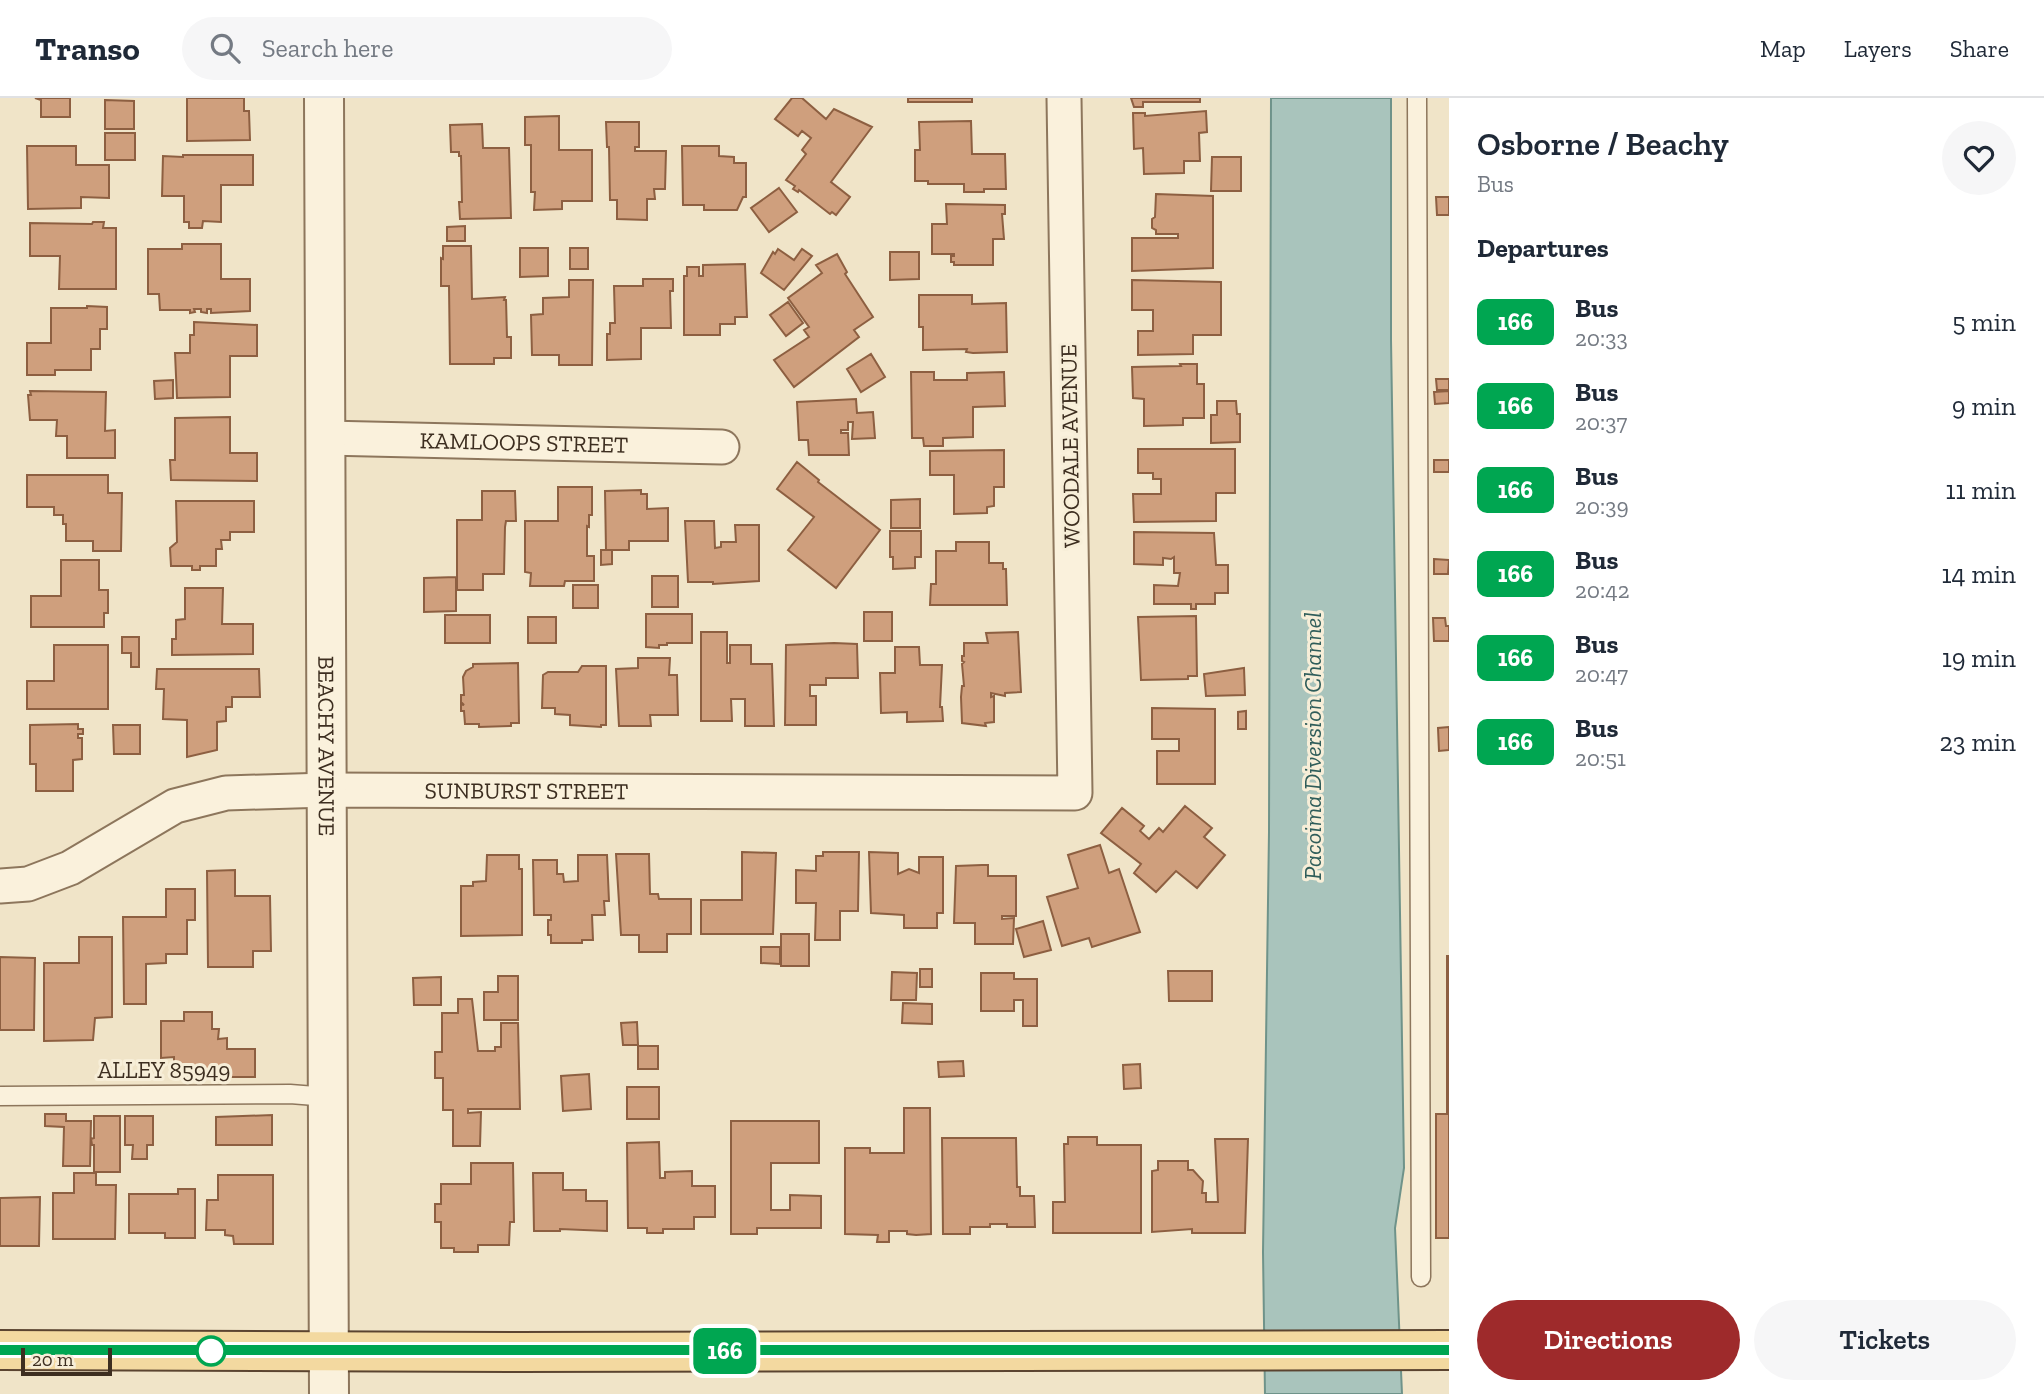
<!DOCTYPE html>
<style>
body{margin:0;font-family:"Zilla Slab",serif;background:#f6f6f7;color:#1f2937;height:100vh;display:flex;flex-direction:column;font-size:26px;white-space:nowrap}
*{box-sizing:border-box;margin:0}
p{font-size:23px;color:#747a83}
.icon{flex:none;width:38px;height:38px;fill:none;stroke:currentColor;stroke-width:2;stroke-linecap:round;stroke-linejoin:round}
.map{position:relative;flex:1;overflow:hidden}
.details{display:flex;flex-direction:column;background:#fff;width:595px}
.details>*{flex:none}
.badge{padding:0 14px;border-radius:10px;font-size:24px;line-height:46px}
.scale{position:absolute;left:21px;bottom:18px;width:91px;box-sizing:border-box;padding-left:7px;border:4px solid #3d2e20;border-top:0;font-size:19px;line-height:24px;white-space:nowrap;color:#3d2e20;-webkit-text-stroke:5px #f7eed8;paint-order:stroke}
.map>.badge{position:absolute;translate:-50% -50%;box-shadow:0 0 0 4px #fff}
h2{padding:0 28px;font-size:26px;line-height:63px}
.round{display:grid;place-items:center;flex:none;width:74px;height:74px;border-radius:37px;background:#f6f6f7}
.headline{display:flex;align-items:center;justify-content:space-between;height:119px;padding:0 28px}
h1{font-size:33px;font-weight:600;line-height:52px}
.button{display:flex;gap:14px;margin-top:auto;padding:14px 28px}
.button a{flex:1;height:80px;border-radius:42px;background:#9e2a2b;color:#fff;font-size:28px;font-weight:600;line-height:80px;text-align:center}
.button a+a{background:#f6f6f7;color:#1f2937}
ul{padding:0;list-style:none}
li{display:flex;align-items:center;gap:21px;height:84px;padding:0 28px}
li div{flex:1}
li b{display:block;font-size:26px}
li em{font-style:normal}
li .badge{min-width:77px;font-weight:700;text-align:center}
header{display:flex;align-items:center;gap:42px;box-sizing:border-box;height:98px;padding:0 35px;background:#fff;border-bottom:2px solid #e0e1e3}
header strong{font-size:33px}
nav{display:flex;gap:38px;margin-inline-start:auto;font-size:24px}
.search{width:490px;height:63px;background:#f6f6f7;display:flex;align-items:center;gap:18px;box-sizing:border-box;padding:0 24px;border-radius:38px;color:#747a83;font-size:26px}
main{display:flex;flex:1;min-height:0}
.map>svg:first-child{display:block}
</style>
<header>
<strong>Transo</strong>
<div class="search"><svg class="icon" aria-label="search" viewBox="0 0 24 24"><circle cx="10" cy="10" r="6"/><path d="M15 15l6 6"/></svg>Search here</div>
<nav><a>Map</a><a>Layers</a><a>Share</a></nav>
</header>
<main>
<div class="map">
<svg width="1449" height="1296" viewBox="0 0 1449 1296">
<rect width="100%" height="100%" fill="#f0e4c8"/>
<path fill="#a9c4bc" stroke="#6f938a" stroke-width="2" d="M1271,0H1391V242L1404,1070L1395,1130L1402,1296H1265L1263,1154L1269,734Z"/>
<path fill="#cf9f7d" stroke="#8d5f41" stroke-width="2" d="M35,0H70V19H41V2Z
M187,0H244V13H249L250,42L187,43Z
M792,0H802L826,21L834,11L872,29L831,84L850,99L836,117L832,114L830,116L799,92L798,94L793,91L795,88L786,82L806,56L802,52L811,40L802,33L798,38L775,21Z
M908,0H972V4H908Z
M1131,0H1200V4H1143V9H1134Z
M105,2L134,3V31H105Z
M1206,13L1207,34L1199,35L1200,63H1184V75L1144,76L1143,50L1134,51L1133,15H1145V18Z
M559,18V52H592V103H562V111L534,112L535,94H531V47H525V19Z
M971,23L972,56H1005L1006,91H984V94H964V86H928V83H915V52H920L919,24Z
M606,24H639V49H635V53H666L665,91H654L655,101H647V122L617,121V102H610L609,49H607Z
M482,26L483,50H509L511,120L460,121L459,104H462L461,58H459V54H451L450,27Z
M105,35H135V62H105Z
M27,48H76V67H109V100L81,99V110L28,111Z
M682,48H719V58L734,59V65H746V99H743L737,112H704V107H683Z
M183,57H253V87H221V124L203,123L202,130H189V124H184V98H162L163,58L183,59Z
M1212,59H1241V93H1211Z
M779,90L797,114L769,134L751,110Z
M1156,96L1213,98V170L1132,173V140H1178V136H1156V132L1152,130V121L1155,119Z
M1436,99H1449V117H1437Z
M946,106L1005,107V116H1002L1004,141H993V167H954V164H951V158H954V156H932V126H947Z
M93,124H104L103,130H116V191H59L60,158H30V125L92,126Z
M465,128V143H447V129Z
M182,146H221V181H250V213L211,215V211H207V215L201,214V211H194L195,214L190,215V212H160L159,196H148V151H182Z
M443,148H471L472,201L505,199L504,202H506L507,239H511V260H494V266H450L449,188H441V160L443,161Z
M520,150H548V178L520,179Z
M570,150H588V171H570Z
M778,151L794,162L802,151L812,158L784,192L761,175L773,154L775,156Z
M890,154H919V181L890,182Z
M837,156L847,174L845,176L873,219L854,232L859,239L794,289L774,262L809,239L804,232L809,229L788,200L822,175L816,167Z
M745,166L747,219H735V226H720V237H684V178H687V169H699V178H703V167Z
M643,181H673V193H670L671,230H641V261L607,262V236H610V225H615L614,188H643Z
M569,182H593L592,267H559V257H532L531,217L543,216V200L569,199Z
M1132,182L1221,184V237H1193V256L1138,257V233H1153V212H1132Z
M919,197H972V206L1006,205L1007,254L973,255L966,254L967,251L923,252V229H919Z
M788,204L803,225L786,238L770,217Z
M87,208L107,209V231H100V251H91V272H55V277H27V245H51V210H87Z
M194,224L257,227V258H230V299L177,300L175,255H190V237H194Z
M871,256L885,279L861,294L847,271Z
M1180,266H1197V286H1204V320H1183V327L1144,328V301L1133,300L1132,269L1181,268Z
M911,274H934V282H967V275L1004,274L1005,308L973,309V339L943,340V348H924L923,340H912Z
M1436,281H1449V292H1437Z
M173,282V300L155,301L154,283Z
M30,293L106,294L105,333L115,332V360H67V338H56L57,322H30L28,297H31Z
M1449,293V305L1435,306L1434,294Z
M856,301L857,315L873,314L875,340L852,341L853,324H848V332H841V335H848L849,357H809L808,342H799L797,304Z
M1217,303H1236L1237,316H1240V344L1211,345V317H1217Z
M230,319V355H257V383L171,382L170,362H175V320Z
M1138,351H1235V395H1216V423L1134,424L1133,396H1161V381H1153V375H1138Z
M1004,352V389H994V408L987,409V415L954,416V377H930V353Z
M1434,362H1449V374H1434Z
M797,364L819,382L818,384L880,432L836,490L788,452L814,419L777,391Z
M27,377H108V395H122L121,453H93V443H66V426H63V417H54V409H27Z
M558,389H592V417H589V429L587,428V458H594V483H565L564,488H530L531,475L525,474V423H558Z
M641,392V396H647V411L668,410V443H629V452H606L605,393Z
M482,393H515L516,423H506L505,429L504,476H483V492H457V422H482Z
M920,401V430H891V402Z
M176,403H254V434H230V442H221L222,451H216V468H200V472H192V468H171L170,450L177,444Z
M685,423H714L715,450L721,449V444H736L735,427H759V483L713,486V484H688Z
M890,433H921V459H915V470L893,471V459H890Z
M1134,434L1214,435L1216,467H1228V495H1215V506H1196V511H1191V506H1154V487L1178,488L1180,475H1174V459L1171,461L1163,460V467L1134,466Z
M956,444H989V465H1003V471H1006L1007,507H930L931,486H936V453H956Z
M601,452H612V466L601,467Z
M1434,461L1449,462L1448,476H1434Z
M61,462H99V492H108V515H104V529H31V498H61Z
M652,478H678V509H652Z
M456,479V513L424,514V480Z
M573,487H598V510H573Z
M185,490H223L222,526H253V556L172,557V541H176V522L185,521Z
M864,514H892V543H864Z
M646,516H692V545H667V547H659V550L646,549Z
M445,517H490V545H445Z
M1196,518L1197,578H1188V581L1141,582L1138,519Z
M528,519H556V545H528Z
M1433,520H1445L1446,528H1449V543H1434Z
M701,534H727V565H730V547H751V566H772L774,628H745V601H731L732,623H701Z
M1018,534L1021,594L1005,595V598L991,595V599L994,598V624L985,625L986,628L962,625L961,599L962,588H964L962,566L964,564L962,563V558H964V545H988L986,535Z
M122,539H139V569H131V555H122Z
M834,545L857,546L858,580H826V587H810V598H816V627H785L786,547Z
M54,547H108V611H27V583H54Z
M895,549H919L920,567H942L940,609H942L943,623L907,624V614L881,615L880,575H895Z
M638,560H670L669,577H677L678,617H650L651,628H619L616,571L638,570Z
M518,565L519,625H511V628L479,629V626H465L464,613H461V606L464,607L461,604V597H464L463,579L466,573L473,569V566Z
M582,568H606V627H601V629L570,627V617L555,616V610H542L543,577L548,574H578Z
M1244,570L1245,597L1206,598L1204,576Z
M157,571H259L260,599H232V609H226V623L217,624V652L187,659V622L163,621L164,591H156Z
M1152,610L1215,611V686H1157V653H1179V641H1152Z
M1246,613V631H1238V614Z
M78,626V631H83V636H78V640H82V661L73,662V693H36V666H30V627Z
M113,627H140V656H114Z
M1449,629V652L1439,653L1438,630Z
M1185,708L1212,730L1204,739L1225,757L1197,790L1176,773L1156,794L1134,775L1141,766L1101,735L1122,710L1144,728L1140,733L1149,741L1159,730L1163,734Z
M1100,747L1109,775L1119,771L1140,834L1092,849L1089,840L1062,848L1047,799L1078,790L1068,757Z
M742,754L776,755L773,836H701V802H742Z
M823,754H859L858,813H840V842H815L816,805H796V772L816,773V758H823Z
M869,754L898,755V776L909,771L919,775V759H943V815H937V830H904V817L871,815Z
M616,756H649L650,796H658L659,801H691V836H667V854H639V837H621Z
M487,757H519V771H522V837L461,838V788H473V784L486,783Z
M578,757H607L609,803H604L605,817H592L593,842H582V845H551V837H548V822H551V817H534L533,762H557V776H563L564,784L578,783Z
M982,767H988V778H1016V818H1002V821L1014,820L1013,846H975V825H954L956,768Z
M235,772V798H270L271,853H253V869H208L207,773Z
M166,791H195V822H187V856H166V865L146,866V906H124L123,819H166Z
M1043,823L1051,852L1024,859L1016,831Z
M781,836H809V868H781Z
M79,839H112V919L95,920L93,942L44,943V865H79Z
M761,849H780V866L761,865Z
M1447,858H1449V1140H1436V1016H1447Z
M0,859L35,860L34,932H0Z
M920,871H932V889H920Z
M1168,873H1212V903H1169Z
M892,874L917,875L916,902H891Z
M981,875H1014V881H1037V928H1023V902H1014V913H981Z
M498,878H518V922H484V894H498Z
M441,879V907H414L413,880Z
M458,901H472L478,953H495V949H501V925H518L520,1011H468V1015L481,1014L480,1048H453V1012H443V980H435V954H442V915H458Z
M903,905L932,906V926L902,925Z
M184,914H212V931H219L218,941L227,940V951H255V979H174V959L161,960V923H184Z
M637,924L638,947H623L621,925Z
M638,948H658V971H638Z
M963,963L964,978L939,979L938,964Z
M1140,966L1141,990L1124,991L1123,967Z
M589,976L591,1011L563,1013L561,978Z
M627,989H659V1021H627Z
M904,1010H930L931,1136L916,1137L907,1136V1133H889V1144H877L878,1137L845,1136V1050H870V1055H904Z
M45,1016H66V1023H91L90,1068H63L64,1029L45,1028Z
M272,1017V1047H216V1019Z
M94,1018H120V1074H94V1047H92L91,1041L94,1040Z
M125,1018H153V1047H147V1061H132L133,1047H125Z
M731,1023H819V1065H771V1112H790V1097L821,1098V1130H757V1136H731Z
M1068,1039H1097V1047H1141V1135H1053V1104H1065L1064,1046H1068Z
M942,1040H1016L1017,1089H1020V1098H1034L1035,1129H1007V1126H990V1129H970V1136H943Z
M1215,1041H1248L1245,1135H1192V1131L1152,1134V1073L1158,1072V1063H1188V1072H1193L1203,1083L1202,1095H1206V1104H1218Z
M659,1044L660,1080H665V1074L692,1073V1088H715V1119H694V1131H663V1135H647V1130H628L627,1045Z
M471,1065H513L514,1124H510L509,1147H478V1154H454V1150H441V1124H435V1106H441V1086H471Z
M74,1075H96V1087H116L115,1141H53V1095H74Z
M533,1075H563V1092H586V1103H607V1133L560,1131V1133H534Z
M218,1077H273V1146H234L233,1138L225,1137V1132H206L207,1102H218Z
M178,1091H195V1140H165V1135H129V1096H178Z
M40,1099L39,1148H0V1100Z"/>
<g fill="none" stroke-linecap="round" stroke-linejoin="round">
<defs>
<path id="service" d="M1417,0L1421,1179
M0,998L290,996L328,999"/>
<g id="minor">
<path id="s1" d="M326,340L722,349"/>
<path id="s2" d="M0,788L28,786L70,770L175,708L226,695L327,692L1075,695L1064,0"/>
</g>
<g id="tertiary">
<path id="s3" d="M324,0L329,1296"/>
</g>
<path id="primary" d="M0,1252L516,1254L1449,1252"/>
</defs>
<use href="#service" stroke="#8d765c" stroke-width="21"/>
<use href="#minor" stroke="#8d765c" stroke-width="37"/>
<use href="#tertiary" stroke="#8d765c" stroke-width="42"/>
<use href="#primary" stroke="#5b4430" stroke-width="42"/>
<use href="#service" stroke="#faf1dc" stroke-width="18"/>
<use href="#minor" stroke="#faf1dc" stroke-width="33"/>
<use href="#tertiary" stroke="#faf1dc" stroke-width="38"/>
<use href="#primary" stroke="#f3d9a0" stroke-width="38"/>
</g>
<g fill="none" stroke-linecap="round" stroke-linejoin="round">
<defs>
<path id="line" d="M0,1252H1449"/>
</defs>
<use href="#line" stroke="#fff" stroke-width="16"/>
<use href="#line" stroke="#00a651" stroke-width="10"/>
</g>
<circle fill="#fff" stroke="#00a651" stroke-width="3.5" cx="211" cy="1253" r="14"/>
<g text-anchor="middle" stroke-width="6" stroke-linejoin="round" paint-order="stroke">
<g font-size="23" fill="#3d2e20" stroke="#f7eed8">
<text dy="8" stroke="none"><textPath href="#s1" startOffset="198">KAMLOOPS STREET</textPath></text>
<text transform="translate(1070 348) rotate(-91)" y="8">WOODALE AVENUE</text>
<text dy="8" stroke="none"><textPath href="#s3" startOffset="648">BEACHY AVENUE</textPath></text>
<text dy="8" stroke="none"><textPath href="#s2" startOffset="548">SUNBURST STREET</textPath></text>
<text x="164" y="980">ALLEY 85949</text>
</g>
<g font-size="24" font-style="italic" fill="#2f5d5a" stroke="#f7eed8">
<text transform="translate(1313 648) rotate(-90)" y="8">Pacoima Diversion Channel</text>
</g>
</g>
</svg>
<div class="scale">20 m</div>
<b class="badge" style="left:725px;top:1253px;background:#00a651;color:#fff">166</b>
</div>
<section class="details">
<div class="headline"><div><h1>Osborne / Beachy</h1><p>Bus</p></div><a class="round"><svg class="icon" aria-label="heart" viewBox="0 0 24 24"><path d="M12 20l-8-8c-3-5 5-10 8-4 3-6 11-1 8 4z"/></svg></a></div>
<h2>Departures</h2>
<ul>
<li><span class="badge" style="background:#00a651;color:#fff">166</span><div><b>Bus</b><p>20:33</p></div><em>5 min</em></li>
<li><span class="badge" style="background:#00a651;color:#fff">166</span><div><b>Bus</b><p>20:37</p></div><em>9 min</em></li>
<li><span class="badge" style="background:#00a651;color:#fff">166</span><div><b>Bus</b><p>20:39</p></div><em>11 min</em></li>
<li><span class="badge" style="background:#00a651;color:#fff">166</span><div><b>Bus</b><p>20:42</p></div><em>14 min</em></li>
<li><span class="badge" style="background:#00a651;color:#fff">166</span><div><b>Bus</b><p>20:47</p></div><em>19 min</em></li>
<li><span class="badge" style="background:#00a651;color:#fff">166</span><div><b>Bus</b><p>20:51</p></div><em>23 min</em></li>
</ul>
<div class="button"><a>Directions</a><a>Tickets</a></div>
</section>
</main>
